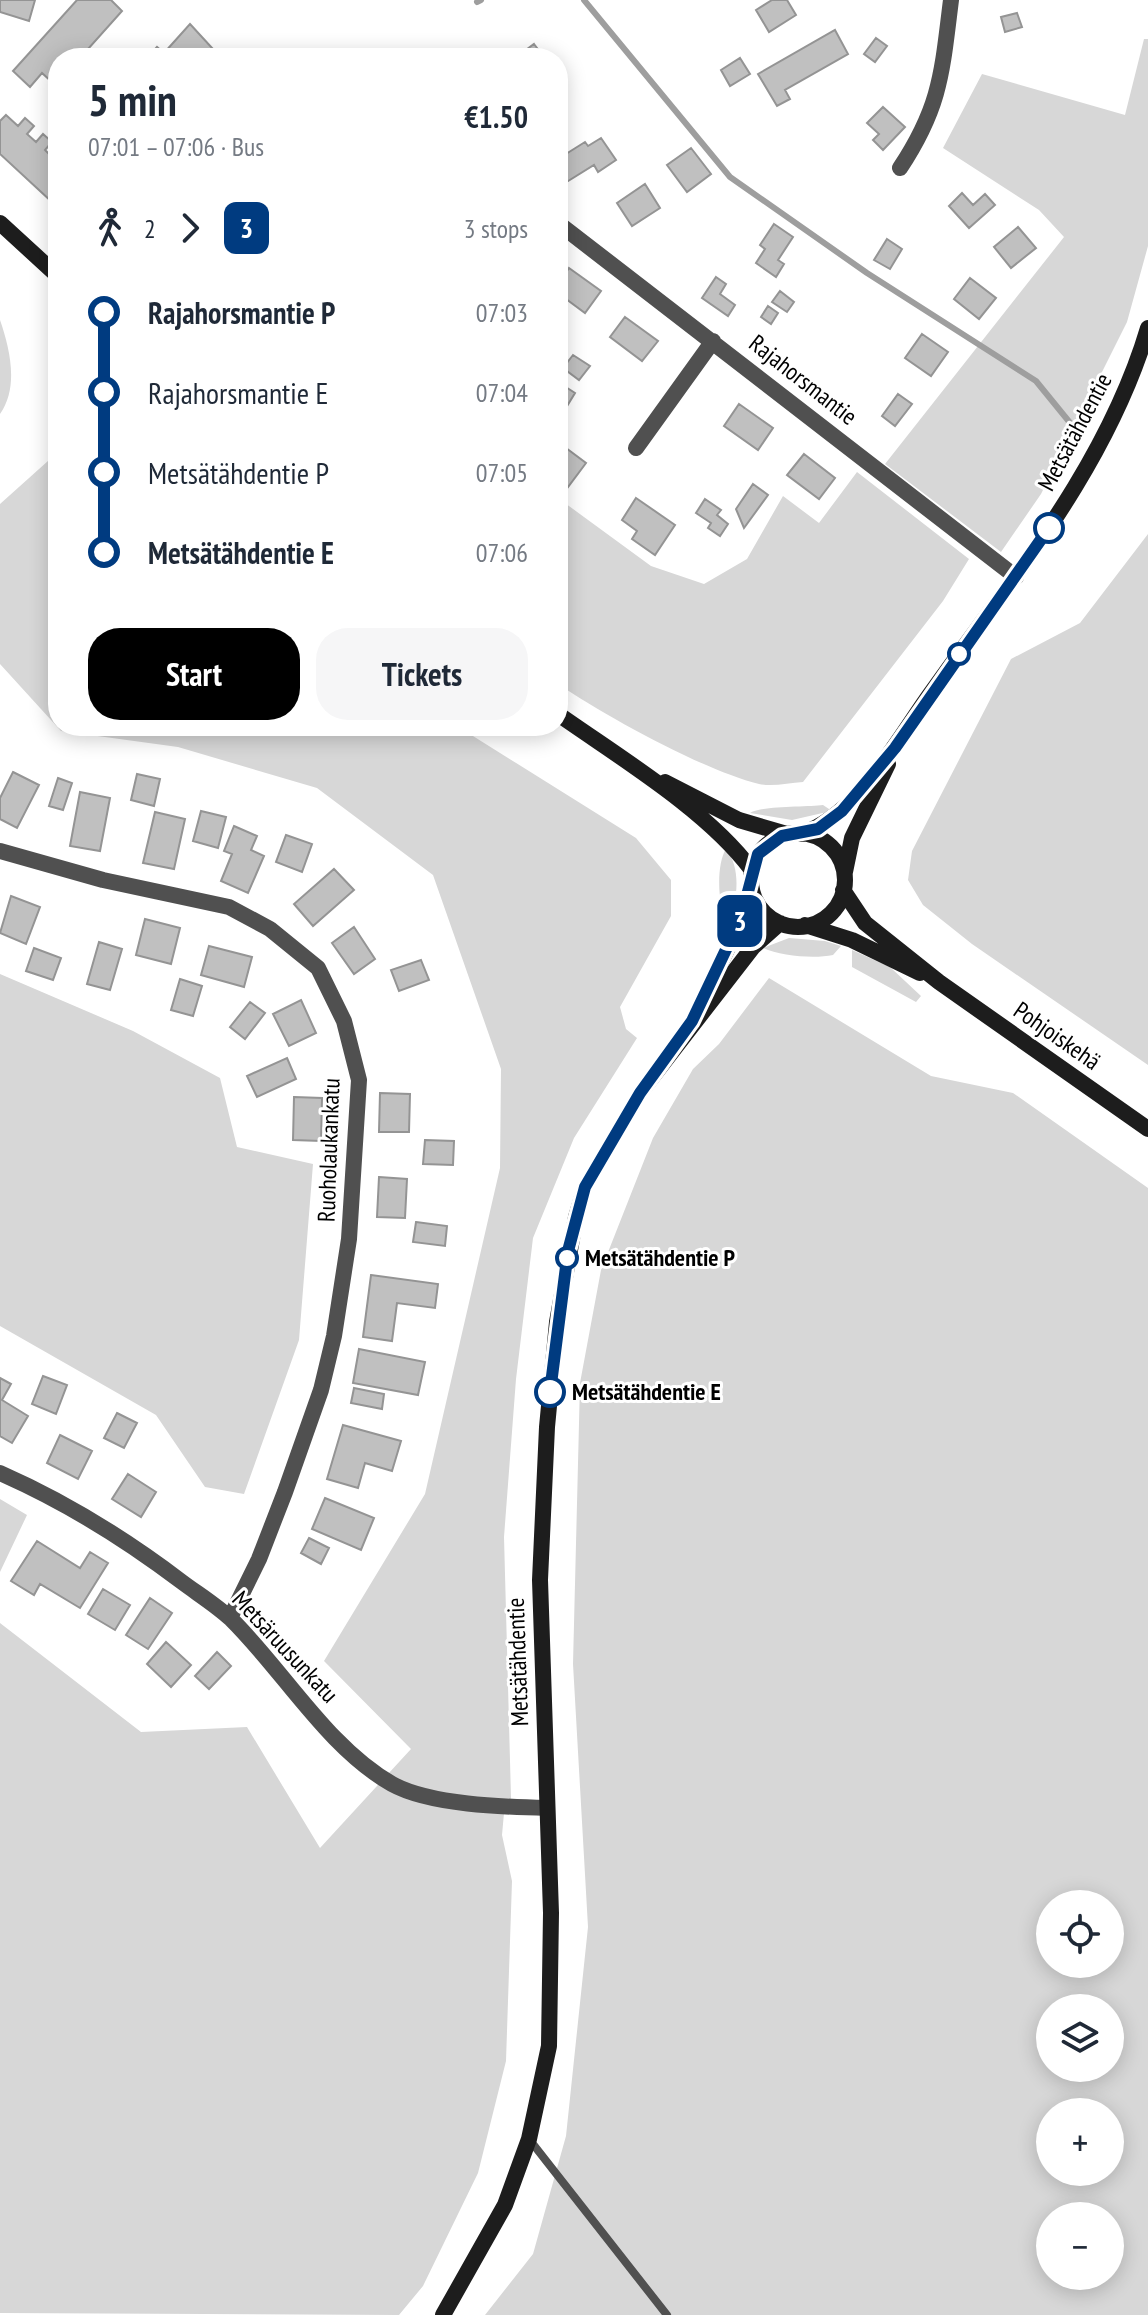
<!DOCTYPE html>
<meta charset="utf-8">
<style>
body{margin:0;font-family:"PT Sans Narrow",sans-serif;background:#f6f6f7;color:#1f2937;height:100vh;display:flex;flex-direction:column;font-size:30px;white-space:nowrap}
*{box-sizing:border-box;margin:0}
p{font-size:26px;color:#747a83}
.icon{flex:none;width:44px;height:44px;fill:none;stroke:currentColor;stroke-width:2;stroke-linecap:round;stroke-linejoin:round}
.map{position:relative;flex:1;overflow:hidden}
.panel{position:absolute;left:48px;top:48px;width:520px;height:688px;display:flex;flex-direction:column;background:#fff;border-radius:32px;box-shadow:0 4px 20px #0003}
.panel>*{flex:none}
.badge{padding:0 16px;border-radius:12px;font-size:28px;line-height:52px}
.fabs{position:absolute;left:1036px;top:1890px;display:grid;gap:16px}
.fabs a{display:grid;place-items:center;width:88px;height:88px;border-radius:50%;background:#fff;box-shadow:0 4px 20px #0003;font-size:40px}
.map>.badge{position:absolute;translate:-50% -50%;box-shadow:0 0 0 4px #fff}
.legs{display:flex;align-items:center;gap:12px;height:88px;padding:0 40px;font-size:26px}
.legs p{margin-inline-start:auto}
.overview{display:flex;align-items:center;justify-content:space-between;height:136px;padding:0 40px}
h1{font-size:44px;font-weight:700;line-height:60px}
.cta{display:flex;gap:16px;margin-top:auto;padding:16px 40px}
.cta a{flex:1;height:92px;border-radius:32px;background:#000;color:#fff;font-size:32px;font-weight:700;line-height:92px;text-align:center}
.cta a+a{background:#f6f6f7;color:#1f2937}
ul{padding:0 40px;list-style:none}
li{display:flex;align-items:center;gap:28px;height:80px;font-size:30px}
li i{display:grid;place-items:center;width:12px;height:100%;margin:0 10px;background:currentColor}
li i::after{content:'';width:20px;height:20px;margin:-10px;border:6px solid;border-radius:50%;background:#fff}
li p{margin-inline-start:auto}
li:first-child i{background:linear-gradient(#0000 50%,currentColor 0)}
li:last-child i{background:linear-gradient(currentColor 50%,#0000 0)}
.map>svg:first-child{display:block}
</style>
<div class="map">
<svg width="1148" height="2315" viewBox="0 0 1148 2315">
<rect width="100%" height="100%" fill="#fff"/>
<path fill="#d7d7d7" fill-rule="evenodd" d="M1144,39H1148V246L1127,322L1041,494L1001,552L885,464L1064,237L1039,210L943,148L982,74L1125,115Z
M0,320C10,349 19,387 0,414Z
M58,452V726H457L636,838L671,880V916L620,1007L626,1029L637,1038L574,1138L533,1238L516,1379L504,1537L511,1798L504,1813L502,1835L512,1881L506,2061L478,2173L423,2286L399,2315L0,2313V1623L141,1732L247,1727L320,1848L411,1749L324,1661L425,1494L500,1168L501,1069L433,875L317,788L178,747L61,731L0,664V504Z
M857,472L969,559L943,601L803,782C789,783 772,787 759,784C703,770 607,717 558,684V498L651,566L704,584L747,559L783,496L819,523Z
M1148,534V1065L972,944L923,905L908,880L912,851L1011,659L1080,623Z
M823,805L829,809L827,812L792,820L750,813C758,806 808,807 823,805Z
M726,849C742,869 737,900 729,923C717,910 716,864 726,849Z
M789,938L825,941L841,946L833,955C814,959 781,956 763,948Z
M852,950L890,967L921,996L916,1002L852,967Z
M0,974L133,1031L220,1078L237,1147L313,1164L299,1340L244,1494L205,1487L156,1415L0,1326Z
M769,978L931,1076L1013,1093L1148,1188V2315H485L533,2254L566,2136L588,1927L573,1664L580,1383L601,1270L653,1138L693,1069L719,1044ZM1050,1904H1110V1964H1050ZM1050,2008H1110V2068H1050ZM1050,2112H1110V2172H1050ZM1050,2216H1110V2276H1050Z
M0,1499L27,1515L0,1572Z"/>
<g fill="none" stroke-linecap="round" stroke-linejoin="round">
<path stroke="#9e9e9e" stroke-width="6" d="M584,0L730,177L867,273L1036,381L1071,424
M477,2L481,0"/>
</g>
<path fill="#c0c0c0" stroke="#949494" stroke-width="2" d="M0,0H35L29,21L0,12Z
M77,0H111L122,11L80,58H58L55,85L42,73L30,87L13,71Z
M772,0H787L796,15L769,32L756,10Z
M1017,13L1022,27L1005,32L1001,17Z
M190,24L213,49L205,58H147L157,47L164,53Z
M835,30L848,54L785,90L790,99L777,106L758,74Z
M876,38L887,46L875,62L864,54Z
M534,44L543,56L522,58L519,55Z
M740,58L750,74L730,86L721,70Z
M883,107L905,127L883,150L873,140L879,134L867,123Z
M6,115L18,126L25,118L34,126L27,134L36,142L43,134L52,142L45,150L54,159L58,155V196L52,202L0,154V121Z
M601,138L616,160L598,172L594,165L565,183L558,172V159L585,142L588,146Z
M691,148L711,174L687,192L667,165Z
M645,184L660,208L632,226L617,203Z
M962,193L973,205L985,194L995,205L969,228L949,206Z
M774,224L793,237L778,260L784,264L776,277L756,263L765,249L760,245Z
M1018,227L1036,248L1011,268L994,247Z
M887,239L902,249L890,269L874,260Z
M569,268L601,291L585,313L558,293V284Z
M716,277L726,284L720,294L735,305L728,316L702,298Z
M970,278L996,298L979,319L954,299Z
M780,291L794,302L787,312L772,302Z
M768,306L778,313L771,324L761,317Z
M625,317L658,341L642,361L610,337Z
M922,334L948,352L931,376L905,358Z
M573,355L590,366L579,380L563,368Z
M558,382L575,393L564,411L558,407Z
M898,394L912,404L895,426L882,416Z
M739,404L773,428L758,450L724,426Z
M558,442L586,463L568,487L558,479Z
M804,454L835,478L819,499L787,475Z
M753,484L768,495L744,528L736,509Z
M636,498L675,525L655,555L632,539L637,531L622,520Z
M705,499L721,510L717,515L728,524L720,536L708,528L711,523L696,513Z
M13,772L39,785L17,828L0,819V798Z
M137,774L160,779L154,806L131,800Z
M58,778L72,783L63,810L49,806Z
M80,792L110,798L100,851L70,846Z
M201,811L226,817L218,848L193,841Z
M155,812L185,819L174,869L143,863Z
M234,826L257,836L251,850L264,856L248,893L221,881L232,854L224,851Z
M286,835L312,844L302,872L276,862Z
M334,869L354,890L313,926L294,904Z
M11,896L40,907L26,944L0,933Z
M145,919L180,928L171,964L136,955Z
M354,927L375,959L354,974L332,943Z
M99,942L122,949L110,990L87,984Z
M209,946L252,957L244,987L201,975Z
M34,948L61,958L53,980L26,971Z
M421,960L429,980L399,991L391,970Z
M180,979L202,986L193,1016L171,1010Z
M301,1000L316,1033L289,1046L273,1014Z
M250,1002L265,1013L245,1039L230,1027Z
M287,1058L296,1079L257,1097L247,1076Z
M380,1093L410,1094L409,1132H379Z
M294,1097L322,1098L321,1141L293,1140Z
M425,1140L454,1141L453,1165L423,1164Z
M379,1177L407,1179L405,1218L377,1217Z
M416,1222L447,1226L445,1246L413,1242Z
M371,1275L438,1284L435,1308L397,1303L392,1341L363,1337Z
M359,1349L425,1362L418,1395L353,1383Z
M43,1376L67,1385L56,1414L32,1404Z
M0,1378L11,1384L2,1400L28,1416L12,1443L0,1436Z
M354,1388L384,1394L382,1409L351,1403Z
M117,1413L137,1423L124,1448L104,1438Z
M343,1425L401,1441L392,1471L365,1463L358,1488L327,1479Z
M60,1435L92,1451L78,1479L47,1463Z
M128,1474L156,1492L141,1517L112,1499Z
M325,1498L374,1518L361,1550L312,1529Z
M309,1538L329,1548L321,1564L301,1553Z
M37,1541L80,1568L90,1552L108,1563L80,1608L40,1584L34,1595L11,1581Z
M103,1589L130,1605L115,1630L88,1614Z
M150,1598L172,1613L148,1649L126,1635Z
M166,1642L191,1665L171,1687L147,1664Z
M217,1652L231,1666L209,1689L195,1676Z"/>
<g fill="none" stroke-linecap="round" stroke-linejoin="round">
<path stroke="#505050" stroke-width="8" d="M529,2139L667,2315"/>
<path stroke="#505050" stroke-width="16" d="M352,56L354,58
M900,168C941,106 942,72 951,0
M558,223L1016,577
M636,448L713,341
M0,851L103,880L229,907L270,929L318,968L344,1021L359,1080L349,1239L334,1336L321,1390L285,1492L259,1559L230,1618
M0,1473C66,1502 124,1538 182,1582C198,1594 216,1605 231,1619C283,1670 328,1748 392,1784C430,1805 504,1807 547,1808"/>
<path stroke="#1d1d1d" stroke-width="16" d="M0,223L58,276
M558,714C619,757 707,810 751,869
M665,782L739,820L790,835
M751 880a47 47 0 1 1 94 0a47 47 0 1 1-94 0Z
M801,834C858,815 897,740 931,693C1013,577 1107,466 1148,328
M845,872L852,838L888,764
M843,890L865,923L939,982L1148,1129
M805,925L852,940L920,973
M704,997L735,933L750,888
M443,2315L505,2205L529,2139L549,2046L551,1913L540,1580L547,1427L557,1322L576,1217L585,1187L640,1093L753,947L780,923"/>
</g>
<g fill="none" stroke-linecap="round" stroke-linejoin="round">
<defs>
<path id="line-1" d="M550,1392L568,1251L585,1187L640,1093L692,1021L741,918L758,854L782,836L818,829L842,811L895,748L1049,528"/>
</defs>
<use href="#line-1" stroke="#fff" stroke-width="18"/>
<use href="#line-1" stroke="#003b80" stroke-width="12"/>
</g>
<g fill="#fff" stroke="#003b80" stroke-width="4">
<circle cx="1049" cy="528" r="14"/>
<circle cx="959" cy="654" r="10"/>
<circle cx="567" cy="1258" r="10"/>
<circle cx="550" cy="1392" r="14"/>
</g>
<g text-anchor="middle" stroke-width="6" stroke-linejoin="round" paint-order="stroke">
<g font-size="24" fill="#000" stroke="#fff">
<text transform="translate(803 380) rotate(38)" y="8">Rajahorsmantie</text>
<text transform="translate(1075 432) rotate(-62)" y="8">Metsätähdentie</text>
<text transform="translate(1057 1036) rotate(35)" y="8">Pohjoiskehä</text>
<text transform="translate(329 1150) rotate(-88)" y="8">Ruoholaukankatu</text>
<text transform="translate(285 1647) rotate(47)" y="8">Metsäruusunkatu</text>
<text transform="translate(518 1662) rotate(-92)" y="8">Metsätähdentie</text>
</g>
<g font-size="24" font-weight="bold" fill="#000" stroke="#fff" text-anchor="start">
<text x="585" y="1266">Metsätähdentie P</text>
<text x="572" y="1400">Metsätähdentie E</text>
</g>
</g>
</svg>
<div class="fabs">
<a><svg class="icon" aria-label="locate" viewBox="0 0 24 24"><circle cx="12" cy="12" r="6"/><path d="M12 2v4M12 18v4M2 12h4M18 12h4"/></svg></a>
<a><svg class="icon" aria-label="layers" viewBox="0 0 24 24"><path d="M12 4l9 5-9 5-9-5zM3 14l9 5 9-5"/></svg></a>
<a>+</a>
<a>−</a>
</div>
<b class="badge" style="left:740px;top:921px;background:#003b80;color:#fff">3</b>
<section class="panel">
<div class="overview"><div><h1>5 min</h1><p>07:01 – 07:06 · Bus</p></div><b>€1.50</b></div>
<div class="legs"><svg class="icon" aria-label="walk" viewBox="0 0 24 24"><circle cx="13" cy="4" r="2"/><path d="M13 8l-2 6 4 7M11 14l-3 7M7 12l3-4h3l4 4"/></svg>2<svg class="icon" aria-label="forward" viewBox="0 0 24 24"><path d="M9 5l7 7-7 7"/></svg><b class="badge" style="background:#003b80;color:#fff">3</b><p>3 stops</p></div>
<ul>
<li><i style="color:#003b80"></i><b>Rajahorsmantie P</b><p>07:03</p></li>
<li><i style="color:#003b80"></i><span>Rajahorsmantie E</span><p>07:04</p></li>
<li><i style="color:#003b80"></i><span>Metsätähdentie P</span><p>07:05</p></li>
<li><i style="color:#003b80"></i><b>Metsätähdentie E</b><p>07:06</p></li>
</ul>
<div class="cta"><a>Start</a><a>Tickets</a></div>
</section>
</div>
